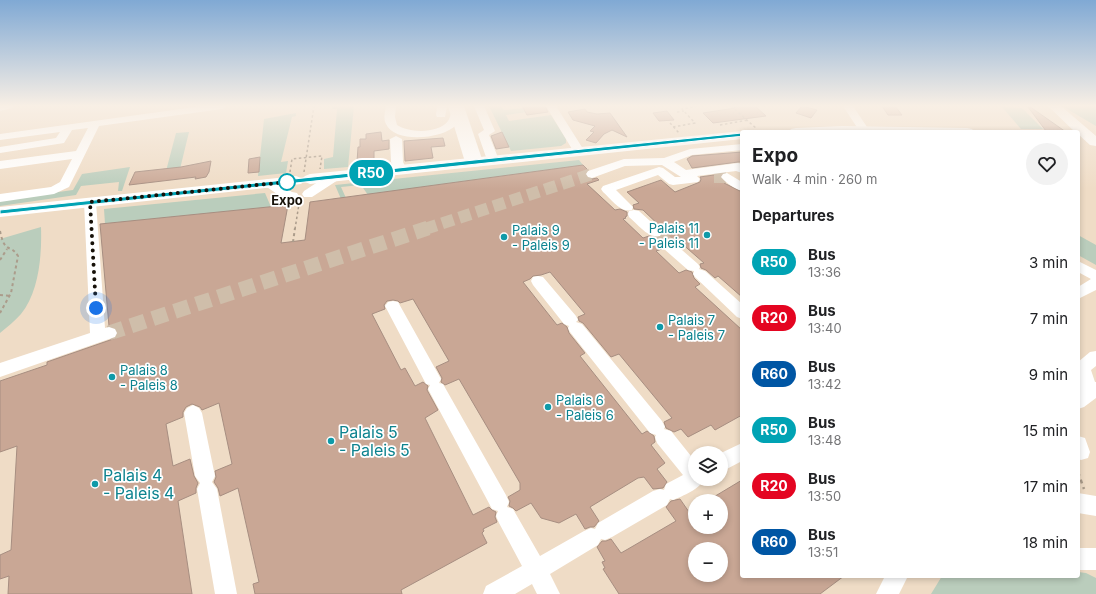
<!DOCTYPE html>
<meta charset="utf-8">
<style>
body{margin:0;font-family:Inter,sans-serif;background:#f2f2f2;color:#202124;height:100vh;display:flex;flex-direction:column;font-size:15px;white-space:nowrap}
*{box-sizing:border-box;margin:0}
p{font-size:13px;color:#757577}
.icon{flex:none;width:22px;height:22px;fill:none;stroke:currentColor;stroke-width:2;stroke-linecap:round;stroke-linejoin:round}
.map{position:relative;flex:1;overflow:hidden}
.panel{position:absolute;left:740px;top:130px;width:340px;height:448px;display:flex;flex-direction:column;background:#fff;border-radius:4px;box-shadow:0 2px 6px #0003}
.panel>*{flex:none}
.badge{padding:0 8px;border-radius:13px;font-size:14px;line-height:26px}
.buttons{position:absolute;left:688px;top:446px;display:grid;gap:8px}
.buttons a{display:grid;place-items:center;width:40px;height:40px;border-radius:50%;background:#fff;box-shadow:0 2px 6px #0003;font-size:20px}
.you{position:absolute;width:20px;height:20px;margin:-10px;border:3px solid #fff;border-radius:50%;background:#1a73e8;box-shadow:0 0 0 6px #1a73e833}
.map>.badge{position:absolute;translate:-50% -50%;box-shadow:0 0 0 2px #fff}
h2{padding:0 12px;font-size:15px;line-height:36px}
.round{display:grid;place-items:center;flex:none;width:42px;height:42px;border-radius:21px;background:#f2f2f2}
.headline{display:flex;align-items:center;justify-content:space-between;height:68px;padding:0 12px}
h1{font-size:19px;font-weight:700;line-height:30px}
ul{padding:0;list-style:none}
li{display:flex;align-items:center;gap:12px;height:56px;padding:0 12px}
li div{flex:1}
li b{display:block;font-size:15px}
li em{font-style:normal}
li .badge{min-width:44px;font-weight:700;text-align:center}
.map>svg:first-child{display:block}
</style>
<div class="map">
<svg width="1096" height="594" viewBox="0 0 1096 594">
<rect width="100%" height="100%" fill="#efdcc6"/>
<path fill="#bacdbc" d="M333,106H354L348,167L324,169V159L333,157L337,109H332Z
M489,106H501L504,110L545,106L547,109L506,115L509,121L551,115L566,139V143L561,146L511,151Z
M1062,106H1096V126Z
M1002,107L1022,108L1043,129H1021Z
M296,113V116L292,117L281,162L288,161L286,173L258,176L264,119Z
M189,132L180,169L166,171L176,133Z
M579,160L583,165L368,195L361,185L341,187L346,198L341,199L335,185Z
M130,167L122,191H118L119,182L81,186L76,195L0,206V200L73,190L82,174Z
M265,193L271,207L105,224L104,209Z
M41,227C42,255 39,292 21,314C15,321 7,327 0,333V239Z
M1078,235L1096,245V265L1078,255Z
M1078,572L1086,573L1096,578V594H931L942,576H1078Z"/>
<path fill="#c9a795" stroke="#a78e81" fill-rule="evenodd" d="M522,106H545L548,112L527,115Z
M733,106H755L766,116L713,123L703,113L735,108Z
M802,106L817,110L811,118L796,113Z
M882,106H895L902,115H888Z
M1029,106L1066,132L1046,131L1028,107Z
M585,109L587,112L597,114L610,113L627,137L612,130L604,134L596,143L586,140L594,132L590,131L595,126L573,120L568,112Z
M667,111L674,120L659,121L653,113Z
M381,132L382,141L389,140V149L374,151V160L357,162L358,147H360V139H366V134Z
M502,132L509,147L496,149L491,136Z
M443,138L445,146L431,147L433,158L405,161L404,141Z
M742,152V162H738L692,168L687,159L692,156Z
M260,157L259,172L248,173L249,159Z
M211,161L209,172L206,177L195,179L196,177L129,185L135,172L181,167Z
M583,165L588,170L585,173L587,178L592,179L597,178L599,180L587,184L615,210L620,209L627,212V216L625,217L626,218L623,219L643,238L649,236L660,238L663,234L662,230H664L643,210L634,209L633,205L639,203L627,192L661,180L675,192L700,182L701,179L700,177L721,174L720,178L724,183L742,192V297L718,276L715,278L706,270L701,268L700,264L704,263L680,242L676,243L669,241L664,242L661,245L662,249L656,251L679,273L686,270L692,272L694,278L700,284L695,287L742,330V415L715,430L711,425L688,437L681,429L674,432L666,428L664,422L672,418L619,354L611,357L583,323L579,321L578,317L585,314L550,272L541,275L533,276L530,279L523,282L557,325L562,323L567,327L569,333L585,353L580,356L642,434L647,431L654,436L655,442L651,445L665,463L657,469L667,482L663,488L653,489L644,477L638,478L590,507L599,521L594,527H590L585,529L576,514L559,523L541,518L531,503L516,511L513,508L509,506L510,501L508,497L520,490V483L459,379L445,385L441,382L442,378L436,367L449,361L413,299L400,303L398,301L393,300L387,301L384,305L385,309L372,314L401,370L405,368L415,386L423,382L428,386L427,390L438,410L425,418L473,515L489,507L492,510L496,512L495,517L497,522L483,529L484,531L482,533L487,543L401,590L402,594H255L253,584L259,582L238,488L220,496L218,488L214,482L216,477L215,471L232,464L219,403L202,410L200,407L192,404L186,407L183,412V417L166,424L173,466L190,459L194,476L198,483L196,488V493L178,501L192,594H8L9,576L0,579V555L11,550L17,446L0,452V381L47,365V362L116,338L118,334L116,328L109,326L100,224L288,205L281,243L305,240L310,202Z
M742,480V576H844L820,594H619L603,569L605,568L602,562L605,561L597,547L602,541H606L611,539L621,553L628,549L676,521L666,507L671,501L680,499L689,512L695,508V527H721V501H707ZM695,549H721V575H695Z"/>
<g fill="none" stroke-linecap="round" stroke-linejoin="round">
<path stroke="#cfbeaa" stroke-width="12" stroke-dasharray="12 6" stroke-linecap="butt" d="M714,177H727
M425,229L592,174"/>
<path stroke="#cfbeaa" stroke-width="15" stroke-dasharray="15 8" stroke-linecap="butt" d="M655,233L669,246
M109,333L428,228"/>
<path stroke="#ab9c8b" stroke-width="1.5" stroke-dasharray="2.5 2.5" stroke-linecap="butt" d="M731,106L757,129
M677,112L684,111
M670,123L679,133
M720,125L748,120
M673,127L695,123L682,109L698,106
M290,172L292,159L322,156L320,169
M304,172L314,106
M295,229L299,204"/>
<path stroke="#ab9c8b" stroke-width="2" stroke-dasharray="3 3" stroke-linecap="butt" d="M0,231C5,255 10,243 18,256L11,293L0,313
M293,242L295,228
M0,260L7,249
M0,295L11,296"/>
<path stroke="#ab9c8b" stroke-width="2.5" stroke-dasharray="4 4" stroke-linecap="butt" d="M1078,472L1084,489"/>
<path fill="#fff" fill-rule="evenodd" d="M0,106H13L12,108L0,111Z
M202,106H227L222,109L99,126L69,187L54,194L0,202V194L51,187L60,182L72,159L0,169V161L76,151L88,128L72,130L64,143L0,153V147L56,138L60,132L0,140V134Z
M386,106H396L395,117L397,125C409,133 438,134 448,121C451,117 451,110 453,106H461L462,108C460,114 460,120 456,125C443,139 395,144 386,124C383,119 385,112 386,106Z
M437,106H447L445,117H437L436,115Z
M474,106H484L495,131L489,135L499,160L497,162H489L487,160L478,134L484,130Z
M546,106H556L585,152L583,154H575Z
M843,106H853L869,130L868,132H860Z
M396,136L402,139L403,162L407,170L405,173H397L391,162L390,139Z
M742,144V150L692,155L674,162L686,170L738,163L742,164V173L736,171L697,176L700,179L698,182L673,185L669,184L658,175L616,190L633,207L632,210C620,213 611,199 603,192L601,189L603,186L659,167L663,168L675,177H681L662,165L625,166L592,178L588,177L586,174L588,171L624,159L664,158L690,149Z
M334,173L338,174L340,177L338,180L312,197H304L302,194L304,191L330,174Z
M727,173L742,182V191C735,189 726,183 721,177L723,174Z
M269,179L292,192L297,193L299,196L297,199C285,202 275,192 265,186L263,183L265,180Z
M90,198L94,199L96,202L105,328L109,327L115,329L117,333L115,337L0,377V363L90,333L84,202L86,199Z
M634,210L639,211L660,230L662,233L660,236C648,239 638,224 629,217L628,214L629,211Z
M669,242L674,243L698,264L700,267L699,269L705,271L742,304V319L737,317L695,277L693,274L694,271L688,270L664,249L662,246L664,243Z
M1078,261L1096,270V290L1078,299V287L1091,279L1078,272Z
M538,276L543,277L576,316L578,320L576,322L582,324L662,421L665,427L664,429L671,431L695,461V479H704C700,489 683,496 673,500L670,499L667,505L612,537L605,540L601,539L598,545L550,574L560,594H537L532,584L515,594H483L486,586L522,566L499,523L496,516L498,511L492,509L428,389L430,385L426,384L385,306L388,302L393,301L398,302L441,379L439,383L443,384L506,495L509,502L507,507L513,509L540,556L584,531L591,528L595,529L598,523L653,491L660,489L664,490L666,484L683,475L657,443L655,437L656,435L650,433L570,332L568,328L569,326L564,324L533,285L531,281L533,277Z
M1096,351V366L1091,370L1095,382H1096V398L1084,407L1078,409V362L1090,352Z
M193,405L199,408L202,413L215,476L212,482L217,489L237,594H215L197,489L200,483L195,476L184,413L187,408Z
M1078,436L1085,438L1090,452L1088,458L1081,460L1078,459Z
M742,443V461L721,472V453Z
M1078,493L1096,496V516L1078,513Z
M1078,548H1096V570H1078Z
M885,576H908L899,594H876Z"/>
<path fill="#fff" fill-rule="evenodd" d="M1048,106H1061L1096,136V146L1090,145L1078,134V132H1075Z
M842,126L967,128L972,129L974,132H789L791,129L796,128Z
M742,131L747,132H742V139L310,184L305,182L302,179L305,176L310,174Z
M296,176L301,178L304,181L301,184L0,217V207Z"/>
<path fill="#fff" fill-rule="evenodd" d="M448,106H464L483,162L480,166L474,167L468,166L465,162Z"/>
</g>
<linearGradient id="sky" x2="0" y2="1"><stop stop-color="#80a9d4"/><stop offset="0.56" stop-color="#f8efe5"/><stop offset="1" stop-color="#f8efe5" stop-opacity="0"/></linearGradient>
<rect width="1096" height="189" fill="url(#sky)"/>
<path fill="#00a3b4" stroke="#fff" d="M742,133L745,135L744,136L0,214V210L474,160Z"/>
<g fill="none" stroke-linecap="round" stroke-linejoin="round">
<path stroke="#171109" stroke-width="4" stroke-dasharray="0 7.2" d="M96,308L90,202L287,182"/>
</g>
<circle fill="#fff" stroke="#00a3b4" stroke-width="2" cx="287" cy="182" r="8"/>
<g fill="#0f9aa8" stroke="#fff" stroke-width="1.5">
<circle cx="707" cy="235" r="4"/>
<circle cx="504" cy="237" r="4"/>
<circle cx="660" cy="327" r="4"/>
<circle cx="112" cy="377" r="4"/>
<circle cx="548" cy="407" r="4"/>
<circle cx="331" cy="441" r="4"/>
<circle cx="95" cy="484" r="4"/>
</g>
<g text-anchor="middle" stroke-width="3.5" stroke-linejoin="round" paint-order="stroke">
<g font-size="13" font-weight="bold" fill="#171109" stroke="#fff">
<text x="287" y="205">Expo</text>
</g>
<g font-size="13" fill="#0d838f" stroke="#fff" text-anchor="start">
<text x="699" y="233" text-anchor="end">Palais 11<tspan x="699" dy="15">- Paleis 11</tspan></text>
<text x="512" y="235">Palais 9<tspan x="512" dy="15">- Paleis 9</tspan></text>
<text x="668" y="325">Palais 7<tspan x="668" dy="15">- Paleis 7</tspan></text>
<text x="120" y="375">Palais 8<tspan x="120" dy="15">- Paleis 8</tspan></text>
<text x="556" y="405">Palais 6<tspan x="556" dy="15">- Paleis 6</tspan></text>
</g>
<g font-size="16" fill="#0d838f" stroke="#fff" text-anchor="start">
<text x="339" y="438">Palais 5<tspan x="339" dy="18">- Paleis 5</tspan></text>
<text x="103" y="481">Palais 4<tspan x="103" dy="18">- Paleis 4</tspan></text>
</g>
</g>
</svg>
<div class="buttons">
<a><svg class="icon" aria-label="layers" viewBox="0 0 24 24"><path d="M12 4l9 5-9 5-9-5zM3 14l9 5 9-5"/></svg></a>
<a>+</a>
<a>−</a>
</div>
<div class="you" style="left:96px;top:308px"></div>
<b class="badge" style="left:371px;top:173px;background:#00a3b4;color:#fff">R50</b>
<section class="panel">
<div class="headline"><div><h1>Expo</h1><p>Walk · 4 min · 260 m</p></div><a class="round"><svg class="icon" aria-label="heart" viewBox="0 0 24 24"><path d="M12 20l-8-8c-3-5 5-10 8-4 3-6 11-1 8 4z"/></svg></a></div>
<h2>Departures</h2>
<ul>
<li><span class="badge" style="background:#00a3b4;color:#fff">R50</span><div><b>Bus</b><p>13:36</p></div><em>3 min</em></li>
<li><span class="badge" style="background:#e40521;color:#fff">R20</span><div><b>Bus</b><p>13:40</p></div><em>7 min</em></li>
<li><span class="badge" style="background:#0056a4;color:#fff">R60</span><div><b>Bus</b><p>13:42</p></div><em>9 min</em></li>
<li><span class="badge" style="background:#00a3b4;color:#fff">R50</span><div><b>Bus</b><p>13:48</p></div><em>15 min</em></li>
<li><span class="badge" style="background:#e40521;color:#fff">R20</span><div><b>Bus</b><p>13:50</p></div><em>17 min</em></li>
<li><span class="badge" style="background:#0056a4;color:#fff">R60</span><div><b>Bus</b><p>13:51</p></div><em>18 min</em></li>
</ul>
</section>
</div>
